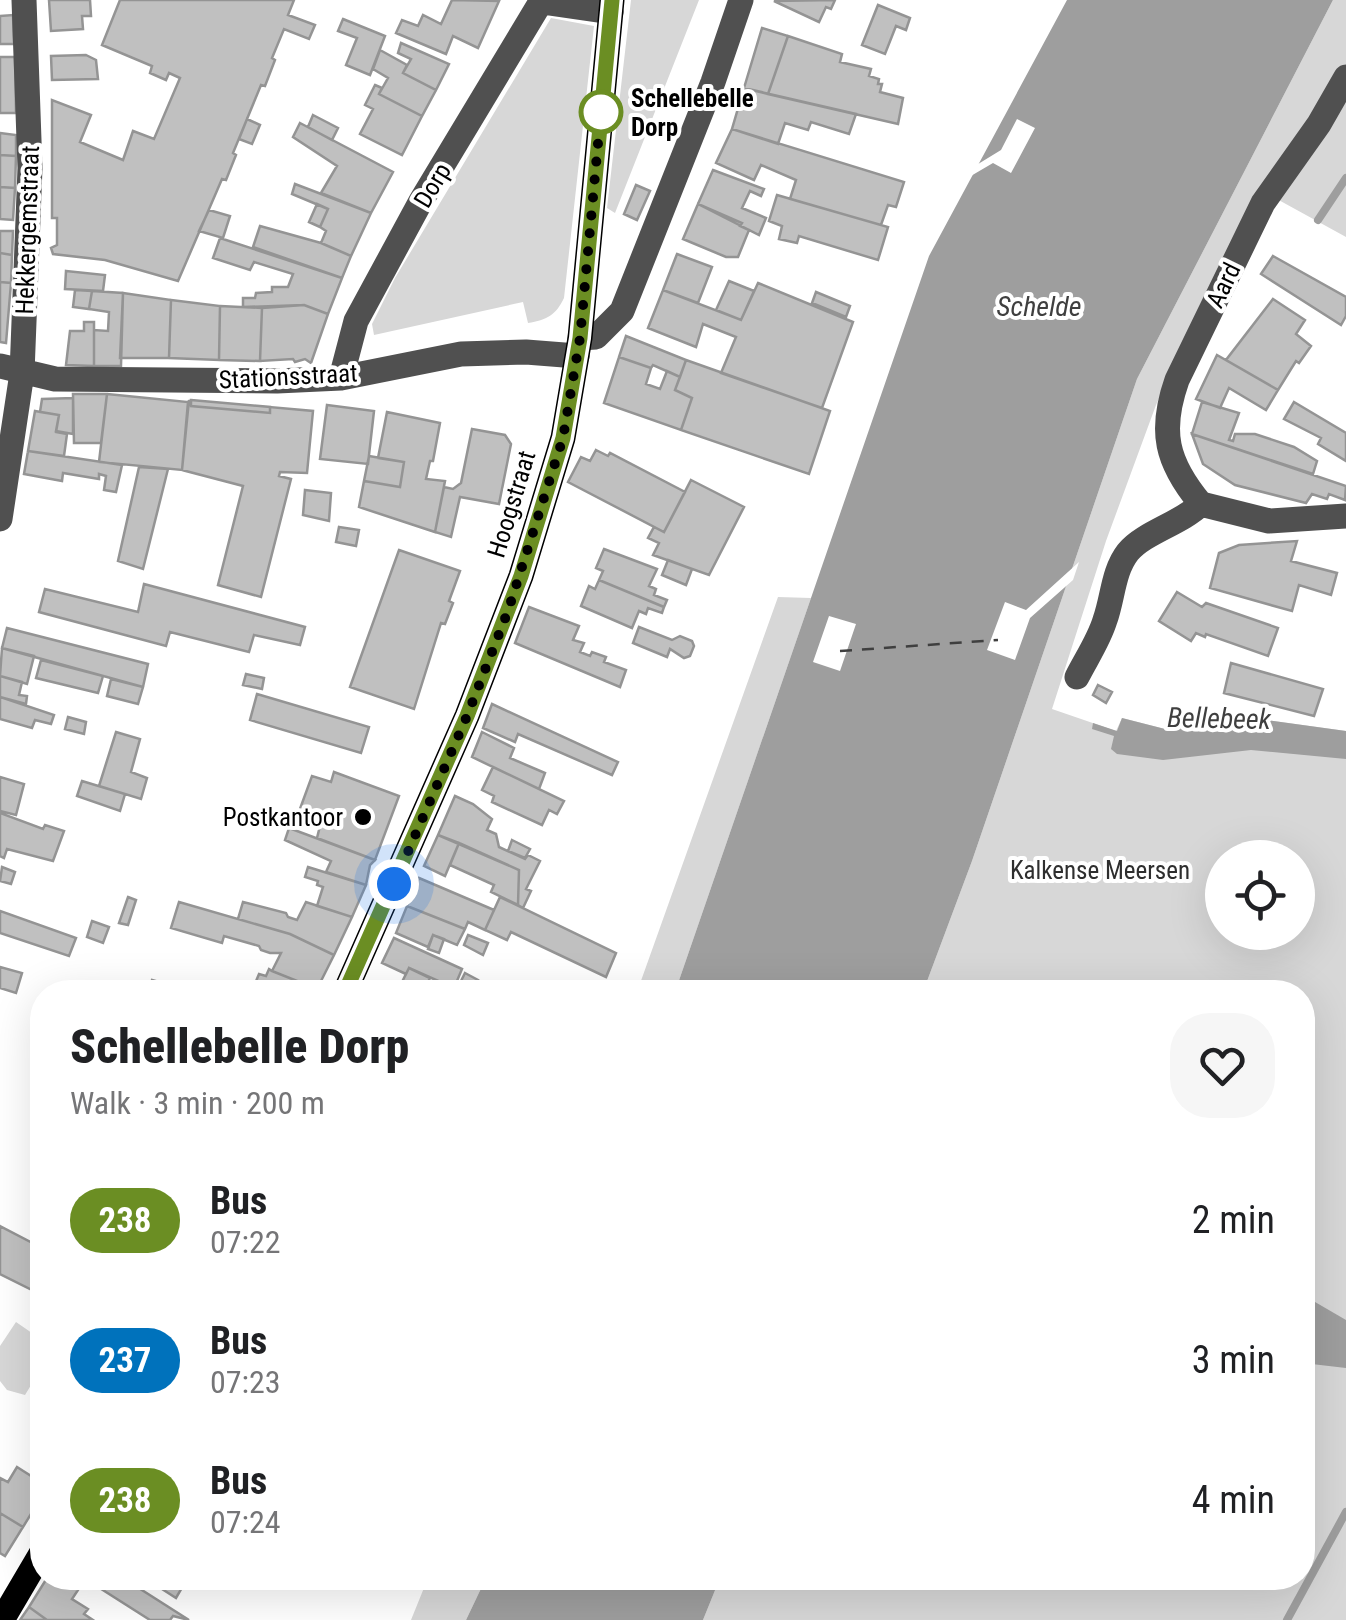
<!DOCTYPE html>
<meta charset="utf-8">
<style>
body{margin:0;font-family:"Roboto Condensed",sans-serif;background:#f6f6f6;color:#202124;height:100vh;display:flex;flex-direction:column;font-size:38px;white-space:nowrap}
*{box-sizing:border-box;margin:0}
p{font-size:32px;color:#757577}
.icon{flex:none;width:55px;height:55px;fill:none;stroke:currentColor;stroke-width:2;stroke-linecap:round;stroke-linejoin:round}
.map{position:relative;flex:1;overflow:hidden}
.side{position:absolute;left:30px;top:980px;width:1285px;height:610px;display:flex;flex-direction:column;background:#fff;border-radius:40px;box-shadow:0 10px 40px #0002}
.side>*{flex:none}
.badge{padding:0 20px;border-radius:32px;font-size:35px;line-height:65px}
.tools{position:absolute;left:1205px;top:840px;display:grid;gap:20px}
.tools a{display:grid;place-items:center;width:110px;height:110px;border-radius:50%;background:#fff;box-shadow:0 10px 40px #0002;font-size:50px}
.you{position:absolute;width:50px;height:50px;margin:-25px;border:8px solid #fff;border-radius:50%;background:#1a73e8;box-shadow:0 0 0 15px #1a73e833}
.map>.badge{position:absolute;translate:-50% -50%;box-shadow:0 0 0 5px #fff}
.round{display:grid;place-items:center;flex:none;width:105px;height:105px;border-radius:40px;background:#f6f6f6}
.summary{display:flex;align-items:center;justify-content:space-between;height:170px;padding:0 40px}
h1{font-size:48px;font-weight:800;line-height:75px}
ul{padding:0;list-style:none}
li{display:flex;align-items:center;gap:30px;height:140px;padding:0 40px}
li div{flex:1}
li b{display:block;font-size:38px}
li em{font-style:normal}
li .badge{min-width:110px;font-weight:700;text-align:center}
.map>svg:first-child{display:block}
</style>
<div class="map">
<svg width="1346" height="1620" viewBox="0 0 1346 1620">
<rect width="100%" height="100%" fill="#fff"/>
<path fill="#d7d7d7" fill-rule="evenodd" d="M631,0H699L615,213L607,208Z
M1333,0H1346V237L1275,198L1201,303L1156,405L1106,541L1052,709L1116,731L1122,718L1165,729L1251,718L1346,731V1620H703L720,1578H1302V992H923L972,861L1137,379ZM1222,858H1298V932H1222Z
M551,18L594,26L564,298C556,315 547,320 528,323L523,302L374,335L372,324L395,278Z
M778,597L811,598L675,992H637Z
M16,1322L42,1340V1367L25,1395L7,1390L0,1381V1346Z
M428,1578H486L466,1620H411Z"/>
<path fill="#9e9e9e" d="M1067,0H1333L1137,379L972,861L923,992H675L929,256Z
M1122,718L1165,729L1251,718L1346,731V759L1251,750L1163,760L1117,754L1111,749L1114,736L1092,729L1093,723L1117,731Z
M1303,1295L1346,1320V1368L1303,1363Z
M486,1578H720L703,1620H466Z"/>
<path fill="#fff" d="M1017,119L1035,128L1011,173L993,163L964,180L970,169L1001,150Z
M1079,562L1073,580L1030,618L1015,660L987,650L1005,602L1026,610Z
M829,616L856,624L840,671L813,662Z"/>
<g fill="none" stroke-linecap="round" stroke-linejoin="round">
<path stroke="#9e9e9e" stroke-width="8" d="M1318,220L1346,178
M1287,1620L1346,1512"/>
<path stroke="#3f3f3f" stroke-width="2.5" stroke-dasharray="12 10" stroke-linecap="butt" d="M840,651L998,640"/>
</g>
<path fill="#c0c0c0" stroke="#949494" stroke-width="2.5" d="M49,0H90L91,16H82L83,29L51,31Z
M120,0H294L288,15L315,25L309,39L284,29L272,58L275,60L265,86L261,85L233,153L236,155L226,180L222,179L178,281L105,260L53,254L51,248L57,245V218H52V100L91,115L80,142L123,160L133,131L154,139L180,78L169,73L166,80L150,73L152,66L102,45Z
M452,0L499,1L478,48L453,36L446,54L396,33L402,20L418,26L423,15L441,24Z
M835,0L831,9L826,7L819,22L774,1Z
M878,5L910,18L906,30L896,26L885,54L862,45Z
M13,15L14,44H0V16Z
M343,19L385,36L370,75L346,65L357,38L338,31Z
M762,28L788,36L768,94L744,88Z
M788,36L842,54L840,62L871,69L869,76L879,79L878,84H882L880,92L903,98L898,124L768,94Z
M401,43L449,64L436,90L403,73L411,59L398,53Z
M380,50L407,65L403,73L436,90L422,116L379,94L388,78L373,69Z
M86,55L96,60L98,79L52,80L51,56Z
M0,57H15L16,113H0Z
M375,85L382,88L379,94L422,116L402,155L360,134L373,109L365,105Z
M744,88L856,114L849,134L811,122L808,130L785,123L778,144L732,129Z
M313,115L338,128L332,140L308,127Z
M247,119L260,125L252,144L239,139Z
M300,123L393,172L371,213L321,193L337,166L293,137Z
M732,129L904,182L896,207L888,205L881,225L790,199L796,180L761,165L754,180L716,163Z
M0,133L16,135V156L0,155Z
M0,155L16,156L15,188L0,187Z
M713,170L764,189L761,196L750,191L742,208L766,218L759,235L698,204Z
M295,184L371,213L351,256L321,243L326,231L320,227L328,209L292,194Z
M636,185L650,191L637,220L624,214Z
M0,187L15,188L13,220L0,219Z
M777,195L888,227L878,260L799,236L797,243L779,239L782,226L769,221Z
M317,204L328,209L320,227L309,222Z
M698,204L742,223L740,226L749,230L738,257H726L683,239Z
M209,210L230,216L223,238L199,231Z
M260,226L321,243L351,256L342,278L253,247Z
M0,231H13L12,255L0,253Z
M220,238L342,278L328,314L304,305L243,307V298H255L256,293L272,292V287H288L293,274L254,262L250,270L213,258Z
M0,253L12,255L11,283L0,282Z
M677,254L712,267L698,303L663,290Z
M1273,256L1346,297V316L1341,325L1261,274Z
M66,271L105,275L103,291L65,289Z
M729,281L754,291L741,320L716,310Z
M0,282L11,283L6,343L0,342Z
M758,283L853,322L822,408L721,373L736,337L703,324L696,347L648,328L663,290L741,320Z
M75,290L92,291L89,309L73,307Z
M92,291L123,293L121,366H94V330L108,331L109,312L89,309Z
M816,292L850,306L846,317L812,303Z
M123,293L171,300L169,358H120Z
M1273,299L1305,320L1296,334L1311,346L1299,363L1296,361L1278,390L1226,360Z
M171,300L220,306L219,360L169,358Z
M304,305L328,314L311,363L305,359L295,362L293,359L260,361L262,308Z
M220,306L262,308L260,361L219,360Z
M84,322H94V366L66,365L70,331H84Z
M626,336L686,360L680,377L653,365L651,368L619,357Z
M1217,355L1278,390L1266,410L1229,388L1220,408L1196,399Z
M619,357L651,368L646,384L660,389L667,371L680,377L675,390L692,398L681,430L604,403Z
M686,360L830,411L809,474L681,430L692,398L675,390Z
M73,394H107L101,443H74Z
M107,394L188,402L182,470L99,462Z
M73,398V434L56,431L59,415L40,412L42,399Z
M189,400L191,406L270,413V407L313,411L307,473L280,472L279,476L291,479L261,597L218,585L243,486L182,470Z
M191,400L270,407V413L191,406Z
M1202,402L1239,413L1229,440L1233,441L1235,434H1255L1294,447L1317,461L1313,474L1192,434Z
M1294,402L1346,433V461L1318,444L1321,438L1284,419Z
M327,405L374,411L368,464L320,459Z
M35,411L59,415L56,432L67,434L64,456L28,451Z
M387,412L440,423L433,461H430L426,479L445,481L435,532L359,507L364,481L400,487L404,462L378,458Z
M472,429L505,435L511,444L499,504L460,497L451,537L435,532L444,487L453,489L461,483Z
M1192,434L1346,486L1345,500L1329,494L1327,499L1312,494L1306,503L1235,485L1203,464Z
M596,450L608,456L610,453L685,492L664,532L568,482L581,457L590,461Z
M28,451L122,465L116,492L104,490L106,476L99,474V479L63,473L62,481L24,474Z
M369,456L404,462L400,487L364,481Z
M139,467L168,469L143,569L118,561Z
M691,480L744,507L709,575L653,555L659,543L648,538L654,527L664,532Z
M305,490L331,493L329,521L303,515Z
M339,527L359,530L356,546L336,542Z
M1297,541L1291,561L1337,573L1331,595L1299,585L1292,611L1210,588L1219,553L1239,545Z
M604,549L657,569L649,586L656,589L654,595L667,600L664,607L599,580L603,571L596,568Z
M399,550L460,571L449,601L453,603L445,624L441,623L414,709L350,687Z
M668,560L692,569L686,585L662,575Z
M599,580L664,607L662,613L648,608L646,614L639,611L632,628L581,606L589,586L595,589Z
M144,584L305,627L300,645L254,635L249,652L170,632L166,646L39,612L45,589L138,612Z
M1177,592L1202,607L1206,603L1278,628L1268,656L1206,634L1205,637L1196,633L1191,641L1159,621Z
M529,607L579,626L573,640L584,643L580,652L590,656L592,652L606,657L604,662L626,670L620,687L515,643Z
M639,627L672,640L680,636L692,641L694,646L690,656L684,658L670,649L667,657L633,643Z
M7,628L148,664L143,687L2,648Z
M2,648L34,656L27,684L0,676Z
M41,660L103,676L98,693L36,678Z
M1231,663L1323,689L1314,716L1224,693Z
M246,674L264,678L262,689L243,685Z
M0,676L22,682L19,695L27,696L26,704L0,697Z
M111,679L143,687L138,704L107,696Z
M1098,685L1112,692L1106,703L1093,695Z
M257,694L369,727L361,753L250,720Z
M0,697L54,715L51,724L35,720L32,728L0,719Z
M492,704L618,762L612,775L518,734L515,742L483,728Z
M68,717L86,722L84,734L65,729Z
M116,732L140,739L131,772L147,778L141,799L99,786Z
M482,732L514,748L510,758L545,773L539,789L472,757Z
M493,767L564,801L557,814L549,810L542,825L492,802L494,796L482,790Z
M334,772L399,796L375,860L317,838L320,826L297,817L312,776L331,782Z
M0,777L24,784L16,815L0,811Z
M82,781L125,794L120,811L77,796Z
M455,796L473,804L492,819L487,830L496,834L499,847L525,859L528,855L540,861L526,889L531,891L523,908L518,905L519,870L438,835Z
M0,813L43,829L45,825L64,831L53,861L7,849L4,858L0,856Z
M289,828L375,860L370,865L366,885L326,872L331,861L285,840Z
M438,835L459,843L445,876L424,866Z
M512,840L530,849L525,858L508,851Z
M459,843L519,870L518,905L491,892L494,885L450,865Z
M2,867L15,872L11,884L0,881Z
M308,867L366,885L352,917L317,906L323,887L317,885L318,881L305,877Z
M419,878L494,910L485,930L468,922L465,929L407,906Z
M128,897L136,900L128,925L119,923Z
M500,897L616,953L606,977L511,932L507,940L485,930Z
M179,902L290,934L334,955L317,989L272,971L281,953H270L261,950L259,946L224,936L222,943L171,928Z
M243,902L286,913L288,917L297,920L306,902L352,917L334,955L290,934L238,919Z
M407,906L465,929L457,945L433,935L428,947L396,933Z
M0,911L76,938L69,956L0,933Z
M92,921L109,927L103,943L87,937Z
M433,935L444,939L439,953L428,949Z
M468,935L488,943L483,955L464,945Z
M394,938L462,969L454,988L409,968L406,974L382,963Z
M0,967L22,973L16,993L0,988Z
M409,968L430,978L423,992L401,984Z
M269,969L272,971L317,989L315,992L252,991L259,974L266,976Z
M465,973L478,980L472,992L457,989Z
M152,980L194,992H149Z
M0,1226L42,1248V1295L0,1274Z
M17,1467L42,1483V1496L23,1527L0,1513V1478L8,1482Z
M0,1513L23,1527L5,1556L0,1553Z
M47,1578H56L78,1590L72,1599L88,1609L84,1614L93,1620H47L29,1607Z
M84,1578H123L189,1620L173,1616L170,1620H150Z
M145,1578H170L183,1586L176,1598Z
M29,1607L47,1620H20Z"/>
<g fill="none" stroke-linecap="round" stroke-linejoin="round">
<path stroke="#505050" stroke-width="25" d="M542,2L611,12
M1346,77L1319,124L1263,203L1177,380C1159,431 1166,462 1201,504L1269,521L1346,516
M580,338L596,337L622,311L713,82L741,0
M0,366L55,379L277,381L341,378L461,354L526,352L577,356
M341,378L356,321L421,201L542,0
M0,519L22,373L30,168L24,0
M1077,677C1086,659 1099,640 1105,620C1113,598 1113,571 1128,552C1145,532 1180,524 1201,504"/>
<path stroke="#000" stroke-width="25" d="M345,992L467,716L521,576L563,438L580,338L612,0
M2,1620L42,1552"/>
</g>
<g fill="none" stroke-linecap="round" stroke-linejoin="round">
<defs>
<path id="line" d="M345,992L467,716L521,576L563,438L580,338L612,0"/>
</defs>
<use href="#line" stroke="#fff" stroke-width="22"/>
<use href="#line" stroke="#6b8e23" stroke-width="15"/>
<path stroke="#000" stroke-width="10" stroke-dasharray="0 18" d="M394,884L467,716L508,611L563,438L580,338L602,100L601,112"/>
</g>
<circle fill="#fff" stroke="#6b8e23" stroke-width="5" cx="601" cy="112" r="20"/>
<circle fill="#000" stroke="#fff" stroke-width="4" cx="363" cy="817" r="10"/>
<g text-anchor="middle" stroke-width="8" stroke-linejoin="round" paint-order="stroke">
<g font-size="25" font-weight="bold" fill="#000" stroke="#fff" text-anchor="start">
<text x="631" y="107">Schellebelle<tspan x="631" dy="29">Dorp</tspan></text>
</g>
<g font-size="25" fill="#000" stroke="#fff">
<text transform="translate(432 185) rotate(-59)" y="9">Dorp</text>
<text transform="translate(27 230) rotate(-88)" y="9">Hekkergemstraat</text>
<text transform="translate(1223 285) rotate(-64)" y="9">Aard</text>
<text transform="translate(288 376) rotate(-3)" y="9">Stationsstraat</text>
<text transform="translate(511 504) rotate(-73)" y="9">Hoogstraat</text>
</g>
<g font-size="25" fill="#000" stroke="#fff" text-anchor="end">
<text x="343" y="826">Postkantoor</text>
</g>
<g font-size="25" fill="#2e2e2e" stroke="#fff">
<text x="1100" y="879">Kalkense Meersen</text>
</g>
<g font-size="28" font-style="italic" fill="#3f3f3f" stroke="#fff">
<text x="1039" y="316">Schelde</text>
<text transform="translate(1219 718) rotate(1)" y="10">Bellebeek</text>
</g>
</g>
</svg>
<div class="tools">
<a><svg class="icon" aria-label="locate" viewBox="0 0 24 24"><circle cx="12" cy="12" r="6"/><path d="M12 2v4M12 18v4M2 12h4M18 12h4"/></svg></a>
</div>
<div class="you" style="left:394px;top:884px"></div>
<section class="side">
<div class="summary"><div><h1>Schellebelle Dorp</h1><p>Walk · 3 min · 200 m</p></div><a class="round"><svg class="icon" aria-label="heart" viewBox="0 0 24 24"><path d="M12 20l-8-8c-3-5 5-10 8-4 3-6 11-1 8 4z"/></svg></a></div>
<ul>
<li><span class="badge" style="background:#6b8e23;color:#fff">238</span><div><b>Bus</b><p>07:22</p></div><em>2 min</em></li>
<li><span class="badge" style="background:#0072bc;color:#fff">237</span><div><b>Bus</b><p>07:23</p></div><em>3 min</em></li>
<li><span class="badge" style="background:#6b8e23;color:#fff">238</span><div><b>Bus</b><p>07:24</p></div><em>4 min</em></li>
</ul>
</section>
</div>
